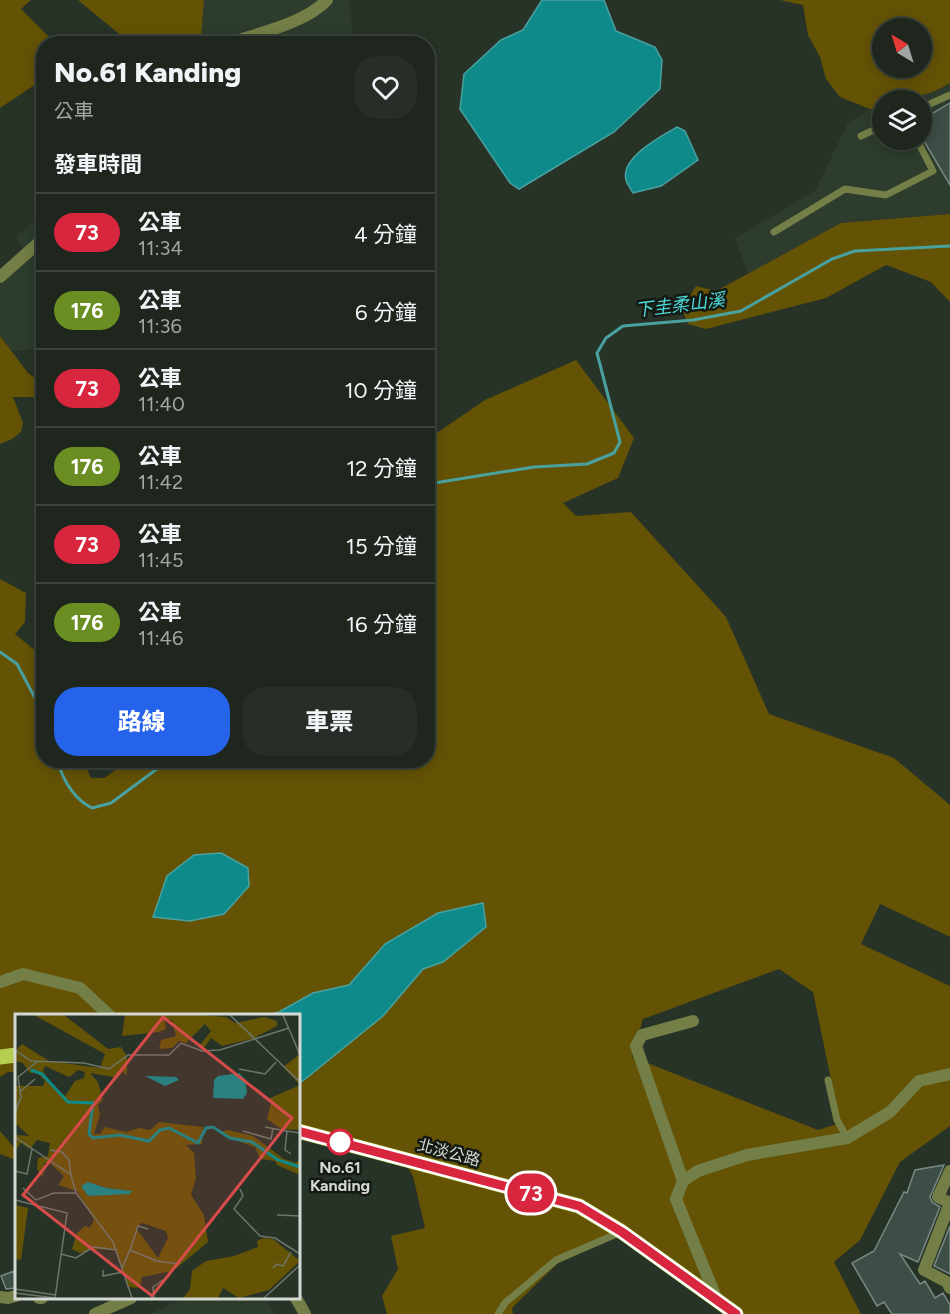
<!DOCTYPE html>
<html lang="zh-TW">
<meta charset="utf-8">
<style>
body{margin:0;font-family:Figtree,"Noto Sans TC",sans-serif;background:#262e27;color:#f1f3f6;height:100vh;display:flex;flex-direction:column;font-size:22px;white-space:nowrap}
*{box-sizing:border-box;margin:0}
p{font-size:20px;color:#a1a5a4}
.icon{flex:none;width:33px;height:33px;fill:none;stroke:currentColor;stroke-width:2;stroke-linecap:round;stroke-linejoin:round}
.map{position:relative;flex:1;overflow:hidden}
.details{position:absolute;left:36px;top:36px;width:399px;height:732px;display:flex;flex-direction:column;background:#1e261e;border-radius:24px;box-shadow:0 3px 15px #0003,0 0 0 2px #3c433c}
.details>*{flex:none}
.badge{padding:0 12px;border-radius:20px;font-size:21px;line-height:39px}
.needle{width:39px;rotate:322deg}
.controls{position:absolute;left:872px;top:18px;display:grid;gap:12px}
.controls a{display:grid;place-items:center;width:60px;height:60px;border-radius:50%;background:#1e261e;box-shadow:0 3px 15px #0003,0 0 0 2px #3c433c;font-size:30px}
.map>.badge{position:absolute;translate:-50% -50%;box-shadow:0 0 0 3px #fff}
h2{padding:0 18px;font-size:22px;line-height:54px}
.round{display:grid;place-items:center;flex:none;width:63px;height:63px;border-radius:24px;background:#262e27}
.summary{display:flex;align-items:center;justify-content:space-between;height:102px;padding:0 18px}
h1{font-size:28px;font-weight:800;line-height:45px}
.primary-button{display:flex;gap:12px;margin-top:auto;padding:12px 18px}
.primary-button a{flex:1;height:69px;border-radius:24px;background:#2563eb;color:#fff;font-size:24px;font-weight:800;line-height:69px;text-align:center}
.primary-button a+a{background:#262e27;color:#f1f3f6}
ul{padding:0;list-style:none}
li{display:flex;align-items:center;gap:18px;height:78px;padding:0 18px;border-top:2px solid #3c433c}
li div{flex:1}
li b{display:block;font-size:22px}
li em{font-style:normal}
li .badge{min-width:66px;font-weight:700;text-align:center}
.map>svg:first-child{display:block}
</style>
<div class="map">
<svg width="950" height="1314" viewBox="0 0 950 1314">
<rect width="100%" height="100%" fill="#283328"/>
<path fill="#2d3c2c" d="M204,0H349L354,43L182,44L201,38Z
M950,83V214L841,223L748,274L735,238L815,191L848,123L870,109L882,106V140H921V100H901L939,90Z
M43,213V349L11,351L0,336V284L30,257L16,237Z
M185,1298H266L275,1314H150Z"/>
<path fill="#645205" fill-rule="evenodd" d="M0,0H31L21,9L55,43L44,44L43,73L39,82L0,108Z
M78,0H204L201,38L182,43H130Z
M780,0H950V83C930,96 905,100 882,100V106L870,109L840,97L826,79L820,57L808,35L803,5ZM882,28H921V68H882Z
M950,214V302L931,282L886,265L826,298L706,329L688,324L682,309L696,286L716,291L841,223Z
M0,336L28,373L43,384V393L36,397H13L23,423L21,432L12,439L0,444Z
M576,360L634,438L618,478L563,503L576,516L631,512L726,617L769,714L894,758L950,805V937L880,904L861,944L950,986V1126L900,1162L860,1240L834,1262L861,1314H731L620,1234L557,1264L512,1308L513,1314H387L382,1296L398,1269L391,1236L425,1228L413,1176L399,1153L299,1127V1084L383,1016L423,969L443,962L385,944L349,985L313,993L279,1012L268,1015L16,1016V1072H8L0,1077V579L26,593L25,622L15,634L43,657L44,760L83,761L91,778H104L129,761L428,760V439L485,400ZM779,969L813,992L840,1123L818,1130L632,1057L643,1019Z
M0,1131L16,1150V1160L0,1154Z"/>
<path fill="#0e8a8a" stroke="#49a2a0" stroke-width="1.5" d="M542,0H604L616,31L655,47L662,60L660,89L614,132L519,189L510,183L460,109L464,74L501,40L523,30Z
M677,127L685,131L698,160L661,186L633,193C631,189 627,184 626,180C620,158 661,136 677,127Z
M221,853L248,868L249,886L224,914L190,921L153,917L167,876L194,855Z
M483,903L486,927L443,962L423,969L383,1016L299,1084L298,1016L268,1015L279,1012L313,993L349,985L385,944L438,913Z"/>
<g fill="none" stroke-linecap="round" stroke-linejoin="round">
<path stroke="#49a2a0" stroke-width="3" d="M428,484L534,467L587,464L614,453L620,442L597,353L606,338L623,326L693,320L741,311L832,259L855,251L950,246
M0,652L17,664L44,715
M57,760C63,780 74,799 92,808L111,803L169,760"/>
</g>
<path fill="#3d4e47" stroke="#778982" stroke-width="1.5" d="M950,103V185L921,136V120Z
M944,1165L930,1197L932,1202L940,1207L918,1262L900,1254L920,1284L925,1281L935,1298L943,1293L950,1305V1314H892L884,1302L877,1306L852,1263L874,1251L904,1192L907,1193L915,1170Z
M950,1226V1274L934,1266Z
M14,1271L16,1288L6,1289L1,1276Z"/>
<g fill="none" stroke-linecap="round" stroke-linejoin="round">
<path stroke="#737f46" stroke-width="7" d="M921,108L950,95
M861,136L882,126
M774,232L845,189L886,195L933,171L917,140
M828,1080L837,1120L847,1138
M498,1314L505,1303L556,1260L621,1232"/>
<path stroke="#737f46" stroke-width="12" d="M227,44C258,33 304,24 327,0
M0,277L44,238
M0,982L23,974L80,988L110,1016
M950,1171L938,1197L950,1203
M683,1181L636,1046L642,1035L693,1021
M950,1203L924,1270L947,1282L950,1288
M0,1297L8,1298L16,1296
M39,1298H42
M296,1298L305,1314
M717,1300L676,1199L683,1181L698,1171L747,1155L847,1138L890,1112L919,1081L950,1074
M95,1314L131,1298"/>
<path stroke="#b6ce50" stroke-width="15" d="M0,1057L16,1055
M298,1131L579,1206L622,1232L736,1314"/>
</g>
<g fill="none" stroke-linecap="round" stroke-linejoin="round">
<defs>
<path id="line" d="M298,1131L579,1206L622,1232L736,1314"/>
</defs>
<use href="#line" stroke="#fff" stroke-width="14"/>
<use href="#line" stroke="#d7263d" stroke-width="9"/>
</g>
<circle fill="#fff" stroke="#d7263d" stroke-width="3" cx="340" cy="1142" r="12"/>
<g text-anchor="middle" stroke-width="5" stroke-linejoin="round" paint-order="stroke">
<g font-size="16" fill="#d4dad3" stroke="#141914">
<text transform="translate(449 1152) rotate(15)" y="6">北淡公路</text>
</g>
<g font-size="16" font-weight="bold" fill="#d4dad3" stroke="#141914">
<text x="340" y="1173">No.61<tspan x="340" dy="18">Kanding</tspan></text>
</g>
<g font-size="18" font-style="italic" fill="#4ddbda" stroke="#141914">
<text transform="translate(680 305) rotate(-7)" y="6">下圭柔山溪</text>
</g>
</g>
<g transform="translate(15 1014)">
<rect width="285" height="285" fill="#283328"/>
<path d="M19,1H49L93,35L106,33L112,42V61L107,58L103,64L75,59L83,68L88,86L83,91L85,101L79,120H85L90,113L111,118L124,114L135,116L144,108L188,113L187,130L171,131L179,139L181,164L176,181L189,201L193,228L158,257L127,263L125,274L113,273L101,236L79,235L65,239L57,235L62,219L70,212L75,214L79,206L62,177L43,171L49,162L35,149H29L28,164L22,155L23,144L33,142L35,129L22,126L15,135L6,129L0,137V121L14,122L0,109V72H28L30,67L23,59H15L8,49L0,47V37L7,30L34,47L85,54L90,40ZM30,52L54,63L63,56L70,58L69,64L60,67L50,82L35,69L28,57ZM73,168L91,174L117,177L73,182ZM127,209L151,217L153,224L143,244L121,214ZM110,1H185L211,3L220,9L249,3L262,7V12L237,25L207,32L196,24L189,34L185,31L196,17L190,10L171,29L164,27L157,34L144,35L146,26L161,22L157,6H150L151,15L144,18L107,22ZM284,41L285,45V116L266,115L252,105L256,89L253,85L285,71L268,53ZM212,116L238,122L269,145L281,149L285,144V161L262,151L260,147L245,145L240,133L209,122L208,117ZM0,191L13,194L6,246L0,245ZM248,224L258,225L285,247L254,276L224,284L208,274L203,284H168L175,275L177,257L191,247L219,242L243,233L242,227Z" fill="#645205" fill-rule="evenodd"/>
<path d="M224,59L230,65L232,79L228,85L198,84L199,66L203,62ZM130,62L161,63L164,66L150,72ZM73,168L91,174L117,177L115,180L73,182L66,172Z" fill="#0e8a8a"/>
<path fill="none" stroke="#0e8a8a" stroke-width="3" d="M16,56L27,60L53,88L78,89L74,120L78,124L105,121L134,127L145,116L154,114L183,129L191,114L198,113L215,124L237,128L263,146L285,153"/>
<path fill="none" stroke="#6d766c" stroke-width="1.5" d="M215,1L285,68M268,1L285,41M0,36L16,47L69,49L94,55L113,41H154L166,29L187,37L205,36L274,14M224,55L250,60L261,48M6,77L20,65M0,99L6,83L3,63L23,47M250,113L272,117M228,117L256,125L258,114M0,123L56,161L61,179L98,228L117,284M35,136L47,138L54,146L56,161M276,140L270,136L272,117L285,119M0,157L12,160L17,135M8,174L21,186L39,179H61M225,175L228,182L219,195L245,222L260,224L285,240M0,186L52,199L40,284M262,201L285,202M115,236L123,212L133,215M46,240L61,244L78,233L102,236M107,254L115,236L142,247L163,250L175,235M258,254L262,250L268,252L276,238M88,256V262L108,258M0,275L41,281M0,279L40,284M139,284L138,273L155,261M249,284L285,251"/>
<path fill="#d64c4a" fill-opacity="0.15" stroke="#d64c4a" stroke-width="3" d="M148,3L277,104L137,282L8,181Z"/>
<rect width="285" height="285" fill="none" stroke="#d4dad3" stroke-width="3"/>
</g>
</svg>
<div class="controls">
<a><svg class="needle" viewBox="-14 -14 28 28"><path d="M0-13l5 13h-10z" fill="#e53935"/><path d="M0 13l5-13h-10z" fill="#a1a5a4"/></svg></a>
<a><svg class="icon" aria-label="layers" viewBox="0 0 24 24"><path d="M12 4l9 5-9 5-9-5zM3 14l9 5 9-5"/></svg></a>
</div>
<b class="badge" style="left:531px;top:1193px;background:#d7263d;color:#fff">73</b>
<section class="details">
<div class="summary"><div><h1>No.61 Kanding</h1><p>公車</p></div><a class="round"><svg class="icon" aria-label="heart" viewBox="0 0 24 24"><path d="M12 20l-8-8c-3-5 5-10 8-4 3-6 11-1 8 4z"/></svg></a></div>
<h2>發車時間</h2>
<ul>
<li><span class="badge" style="background:#d7263d;color:#fff">73</span><div><b>公車</b><p>11:34</p></div><em>4 分鐘</em></li>
<li><span class="badge" style="background:#6b8e23;color:#fff">176</span><div><b>公車</b><p>11:36</p></div><em>6 分鐘</em></li>
<li><span class="badge" style="background:#d7263d;color:#fff">73</span><div><b>公車</b><p>11:40</p></div><em>10 分鐘</em></li>
<li><span class="badge" style="background:#6b8e23;color:#fff">176</span><div><b>公車</b><p>11:42</p></div><em>12 分鐘</em></li>
<li><span class="badge" style="background:#d7263d;color:#fff">73</span><div><b>公車</b><p>11:45</p></div><em>15 分鐘</em></li>
<li><span class="badge" style="background:#6b8e23;color:#fff">176</span><div><b>公車</b><p>11:46</p></div><em>16 分鐘</em></li>
</ul>
<div class="primary-button"><a>路線</a><a>車票</a></div>
</section>
</div>
